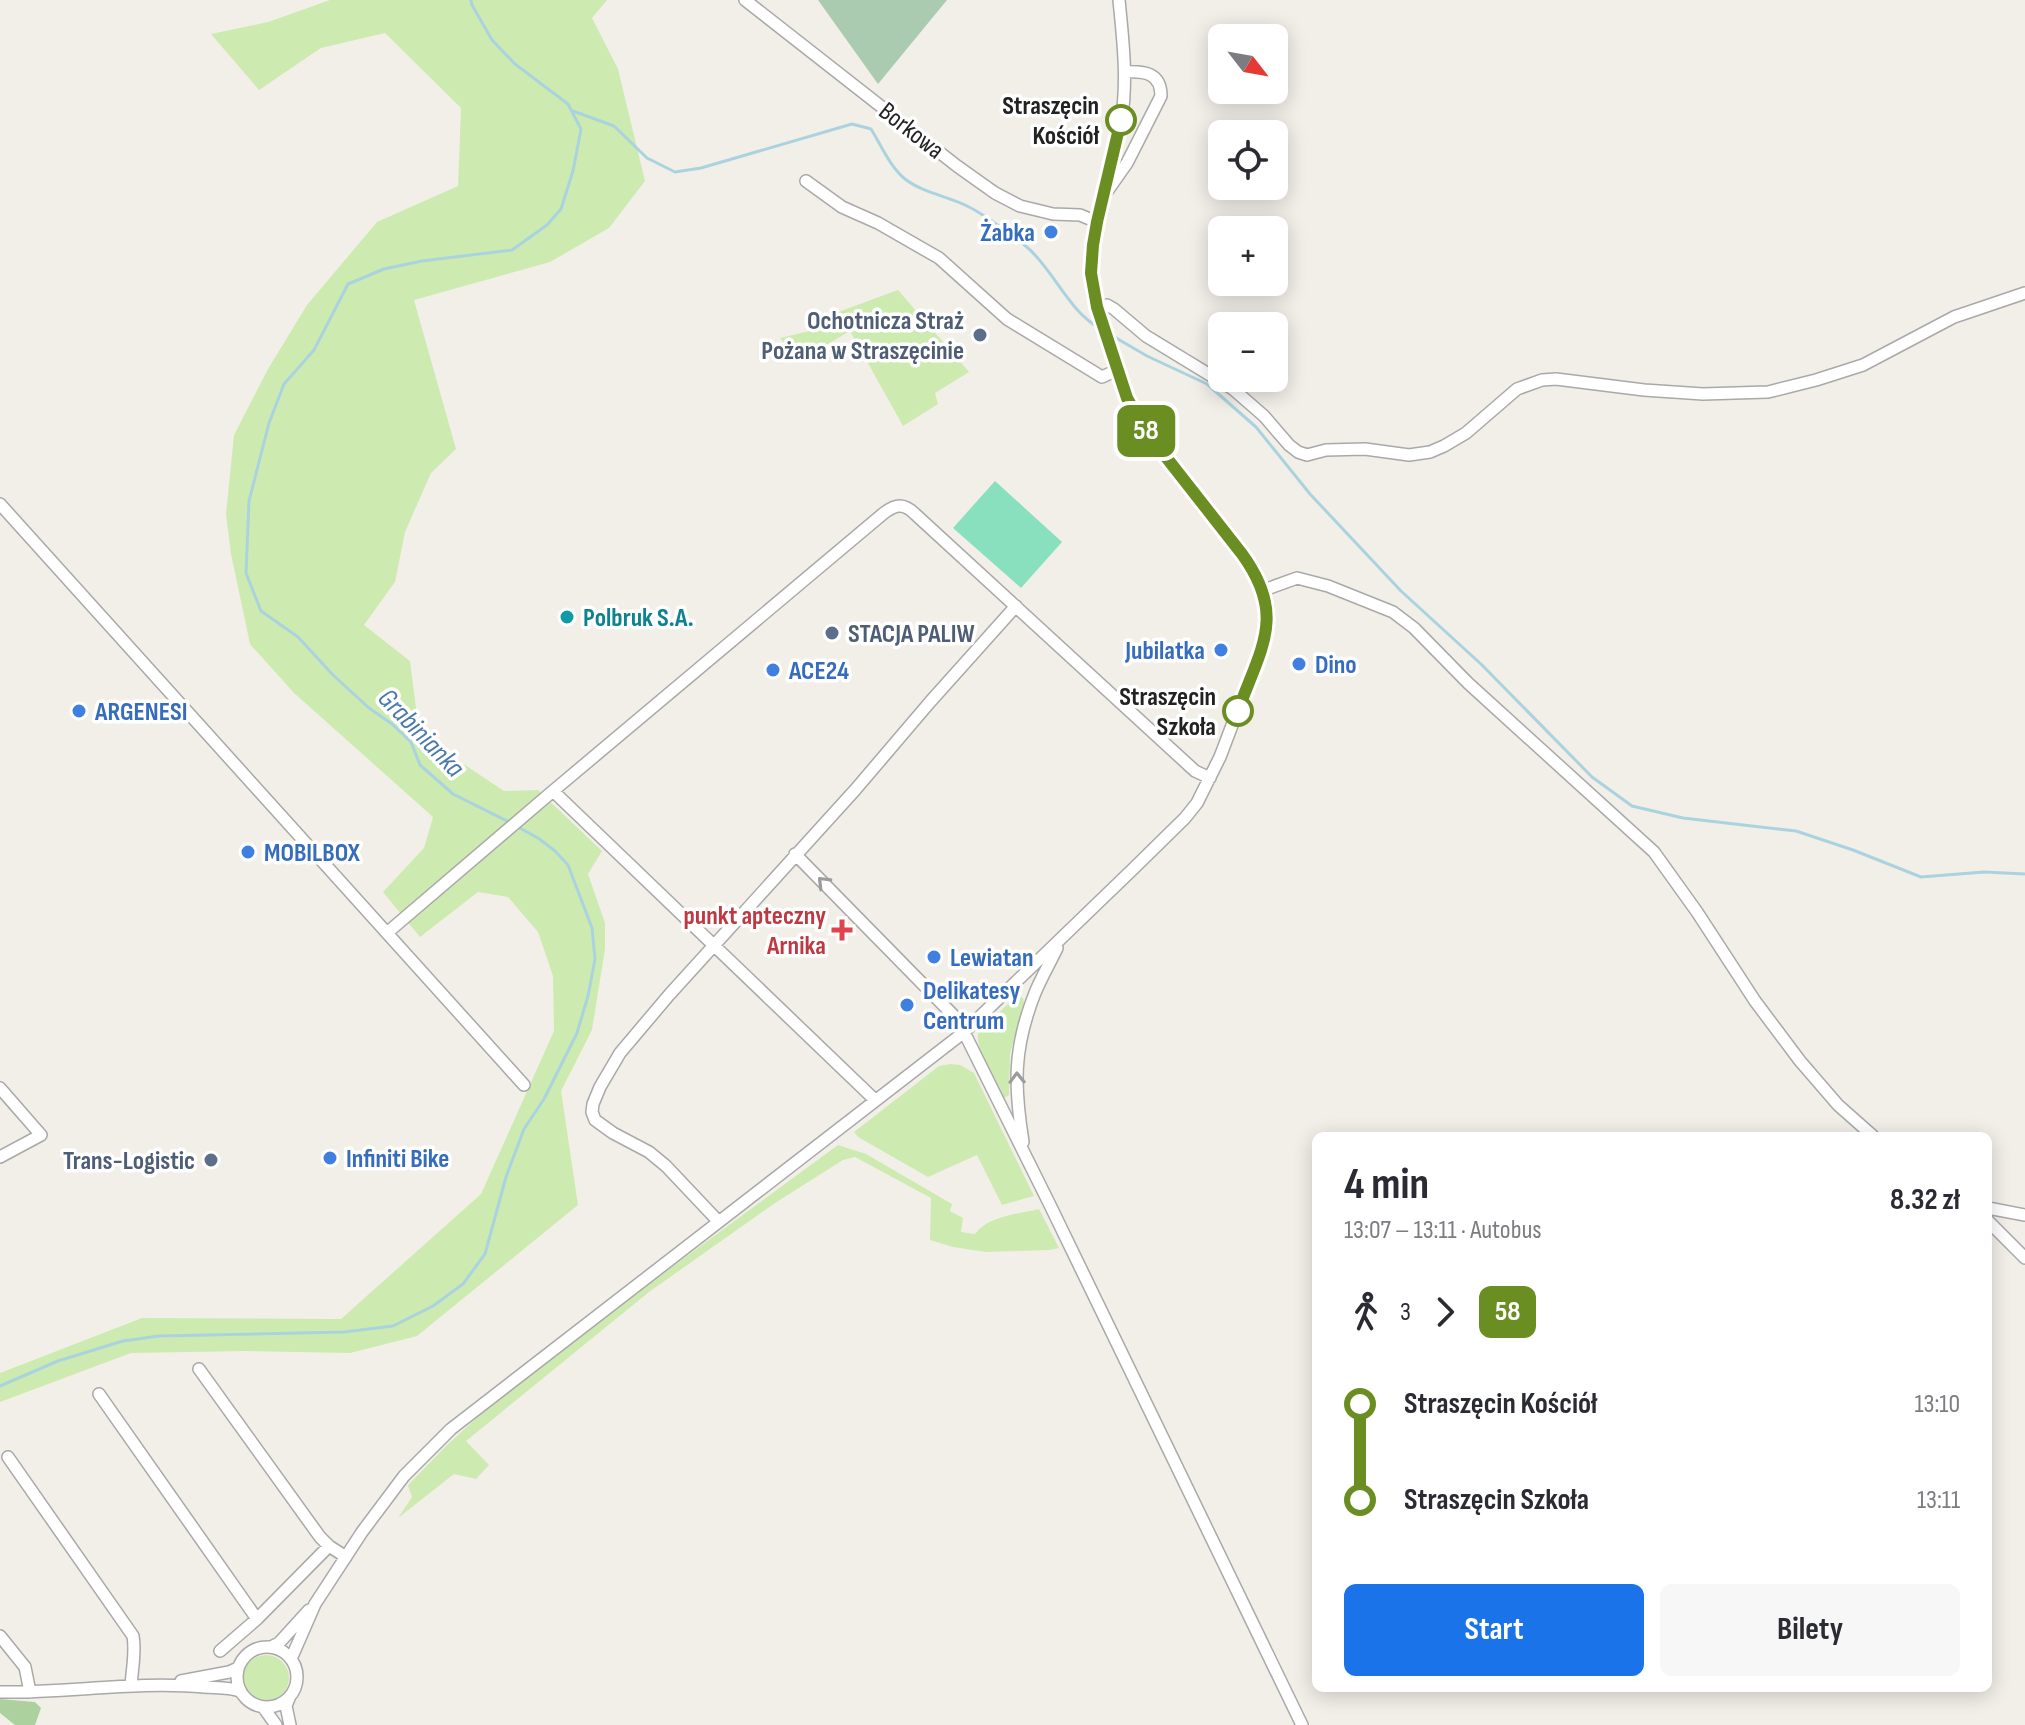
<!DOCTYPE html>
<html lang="pl">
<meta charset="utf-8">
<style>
body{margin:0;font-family:"Sofia Sans Condensed",sans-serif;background:#f7f7f7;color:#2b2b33;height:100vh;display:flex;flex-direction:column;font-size:30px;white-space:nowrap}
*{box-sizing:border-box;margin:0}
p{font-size:26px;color:#7c7c81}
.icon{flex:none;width:44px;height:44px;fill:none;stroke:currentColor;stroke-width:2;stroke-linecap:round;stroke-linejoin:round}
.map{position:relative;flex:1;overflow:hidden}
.panel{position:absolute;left:1312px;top:1132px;width:680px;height:560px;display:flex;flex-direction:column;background:#fff;border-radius:12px;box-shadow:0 4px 20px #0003}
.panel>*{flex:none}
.badge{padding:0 16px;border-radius:12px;font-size:28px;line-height:52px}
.needle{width:52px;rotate:121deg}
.tools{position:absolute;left:1208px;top:24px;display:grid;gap:16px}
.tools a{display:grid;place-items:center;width:80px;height:80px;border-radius:12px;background:#fff;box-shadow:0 4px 20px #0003;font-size:40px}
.map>.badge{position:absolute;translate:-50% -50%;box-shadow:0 0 0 4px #fff}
.legs{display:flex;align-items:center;gap:12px;height:88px;padding:0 32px;font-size:26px}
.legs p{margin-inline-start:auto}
.overview{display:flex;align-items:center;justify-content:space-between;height:136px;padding:0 32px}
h1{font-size:44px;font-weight:700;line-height:60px}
.primary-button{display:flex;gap:16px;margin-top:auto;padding:16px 32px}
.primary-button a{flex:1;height:92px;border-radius:12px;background:#1a73e8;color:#fff;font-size:32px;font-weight:700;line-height:92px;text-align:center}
.primary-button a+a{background:#f7f7f7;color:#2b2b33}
ul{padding:0 32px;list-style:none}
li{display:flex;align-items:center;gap:28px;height:96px;font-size:30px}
li i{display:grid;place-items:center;width:12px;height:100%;margin:0 10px;background:currentColor}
li i::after{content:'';width:20px;height:20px;margin:-10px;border:6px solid;border-radius:50%;background:#fff}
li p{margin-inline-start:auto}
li:first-child i{background:linear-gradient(#0000 50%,currentColor 0)}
li:last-child i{background:linear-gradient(currentColor 50%,#0000 0)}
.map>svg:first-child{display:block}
</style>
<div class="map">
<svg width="2025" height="1725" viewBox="0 0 2025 1725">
<rect width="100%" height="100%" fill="#f2efe9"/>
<path fill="#cdebb0" d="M330,0H607L592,18L618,69L645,181L609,228L550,262L414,300L456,449L431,473L405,532L395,582L364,625L410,661L418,723L456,759L504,791L538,790L602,851L588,874L605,923V949L592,1030L561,1091L578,1205L417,1336L350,1353L247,1351L131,1353L0,1402V1373L142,1318L341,1319L481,1194L554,1031L553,976L538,932L508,897L478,892L420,937L383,892L424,848L433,817L294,693L250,644L231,554L226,514L234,435L268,369L307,305L377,222L458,186L461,108L385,33L321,48L259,90L211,34L268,22Z
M898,290L969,372L935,393L938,404L903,426L850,331L801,360L780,338L814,330L841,311Z
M1017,995L1023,998L1024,1003L1010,1054L1009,1095L1005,1098C995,1088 975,1047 978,1033Z
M950,1064L960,1065L974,1073L1034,1196L1002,1205L977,1155L928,1177L858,1137L854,1132L939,1066Z
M838,1145L866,1154L952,1204L950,1211L963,1218L961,1232L975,1234C988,1216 1019,1214 1039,1209L1059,1248L1049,1250L986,1252L953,1247L930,1240L931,1198L855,1157L843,1160L775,1203L649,1292L466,1441L489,1465L476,1479L454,1474L398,1518L412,1497L408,1486L411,1482L446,1446L481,1414L480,1411L612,1311Z
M243 1678a23 23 0 1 1 46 0a23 23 0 1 1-46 0Z"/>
<path fill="#add19e" d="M0,1699L35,1702L41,1708L35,1725H15L0,1713Z"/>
<path fill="#aacbaf" d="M818,0H947L878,84Z"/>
<path fill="#88e0be" d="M995,481L1062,542L1021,588L953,528Z"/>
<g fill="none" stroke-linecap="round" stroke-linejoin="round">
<path stroke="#aad3df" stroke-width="3" d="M471,0L472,5L492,40L515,64L568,104L581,129L573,171L561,209L547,225L512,250L422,261L384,269L348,284L314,350L284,384L269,423L249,501L246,573L261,611L298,637L333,675L369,708L392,724L411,742L420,765L453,794L511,823
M573,111L614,126L647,158L675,172L701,168L852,124L871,129C881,145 890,167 905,179C923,193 947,196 967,206C982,213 1014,236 1028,248C1055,272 1068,311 1101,329
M1111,335L1147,356L1207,384L1256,427L1310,494L1401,591L1482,665L1592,777L1632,806L1683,818L1796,831L1853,850L1921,877L1984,872L2025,874
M0,1386L58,1361L123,1341L159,1336L344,1332L393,1326L433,1306L463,1284L485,1254L506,1177L524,1129L544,1099L577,1033L588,996L595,959L592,928L568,865L555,851L538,838L518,827"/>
<defs>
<path id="minor" d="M745,0L957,166L995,193L1020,206L1053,214L1080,215L1097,222
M806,181L842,207L878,223L939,258L1007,319L1102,377L1117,370
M1108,190L1127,163L1161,96C1161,73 1145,71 1125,72
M1097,307L1107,305L1114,309L1146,336L1233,389L1264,416L1289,445L1298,452L1307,455L1326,450L1365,449L1409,455L1430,452L1444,446L1466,433L1517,389L1542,380L1556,379L1644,390L1703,394L1768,392L1816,380L1863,365L1954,317L2025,293
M0,504L524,1085
M1264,590L1297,578L1328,586L1393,612L1414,628L1468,683L1654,852L1697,912L1755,1001L1800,1061L1838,1105L1873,1136
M553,791L884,513C896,504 904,503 915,514L1195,771L1210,778
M795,854L958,1020L1050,1205L1302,1725
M388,932L553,791L875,1100
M0,1088L41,1135L0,1157
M1023,1142C1014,1086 1013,1048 1035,993C1041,978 1050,963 1057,948
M1988,1208L2025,1215
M718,1221L666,1166L649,1152L613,1133L595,1120L592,1112L593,1104L600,1087L620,1053L669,995L855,790L930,702L1016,606
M1988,1221L2025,1258
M199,1369L320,1537L329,1546L346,1557
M99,1394L257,1619
M8,1457L133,1636C136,1652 132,1669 131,1686
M0,1636L25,1667L30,1692
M271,1647L279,1643L309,1610
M237 1677a30 30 0 1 1 60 0a30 30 0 1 1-60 0Z
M220,1651L257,1619L329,1546
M291,1659L315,1604L362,1532L404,1476L451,1429L963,1033L1133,869L1185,818L1197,803L1220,757L1258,657L1264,639L1268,608L1264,590L1249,563L1144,429C1127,400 1117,369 1107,338C1100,315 1091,291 1091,266C1092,217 1113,170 1121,122C1128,81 1123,41 1119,0
M181,1681L229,1672L238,1668
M0,1692C68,1693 136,1681 204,1687C216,1688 228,1687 240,1691
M263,1707L276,1725
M290,1725L286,1706L290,1696"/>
</defs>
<use href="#minor" stroke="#a9a9a9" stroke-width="14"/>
<use href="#minor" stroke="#fff" stroke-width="11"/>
</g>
<defs><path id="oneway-chevron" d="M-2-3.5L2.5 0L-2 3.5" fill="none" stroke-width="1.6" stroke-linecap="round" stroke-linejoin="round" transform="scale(2)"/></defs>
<g stroke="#9c9c9c">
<use href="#oneway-chevron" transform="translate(823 882) rotate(-135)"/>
<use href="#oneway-chevron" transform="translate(1017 1078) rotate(-91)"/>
</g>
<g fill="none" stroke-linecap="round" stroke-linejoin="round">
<defs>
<path id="line-1" d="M1121,120L1097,222L1093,245L1091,273L1097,307L1127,398L1144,429L1242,554C1287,616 1261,647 1238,711"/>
</defs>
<use href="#line-1" stroke="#fff" stroke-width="18"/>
<use href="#line-1" stroke="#6b8e23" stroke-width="12"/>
</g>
<g fill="#fff" stroke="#6b8e23" stroke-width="4">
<circle cx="1121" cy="120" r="14"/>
<circle cx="1238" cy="711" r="14"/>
</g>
<g fill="#3f7fe0" stroke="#fff" stroke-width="3">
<circle cx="1051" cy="232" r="8"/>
<circle cx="1221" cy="650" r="8"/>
<circle cx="1299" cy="664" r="8"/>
<circle cx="773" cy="670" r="8"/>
<circle cx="79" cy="711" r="8"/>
<circle cx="248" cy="852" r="8"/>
<circle cx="934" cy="957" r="8"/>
<circle cx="907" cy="1005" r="8"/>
<circle cx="330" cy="1158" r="8"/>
</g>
<g fill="#5c6f8a" stroke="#fff" stroke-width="3">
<circle cx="980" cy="335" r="8"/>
<circle cx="832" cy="633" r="8"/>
<circle cx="211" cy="1160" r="8"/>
</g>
<circle fill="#0f9aa8" stroke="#fff" stroke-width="3" cx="567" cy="617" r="8"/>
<path fill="#e0444e" stroke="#fff" stroke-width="3" d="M838 918h8v8h8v8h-8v8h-8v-8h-8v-8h8z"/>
<g text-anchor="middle" stroke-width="7" stroke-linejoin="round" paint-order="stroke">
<g font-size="26" font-weight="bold" fill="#222" stroke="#fff" text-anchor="end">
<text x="1099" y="114">Straszęcin<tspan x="1099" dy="30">Kościół</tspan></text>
<text x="1216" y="705">Straszęcin<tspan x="1216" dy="30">Szkoła</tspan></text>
</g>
<g font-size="26" fill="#222" stroke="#fff">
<text transform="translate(912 130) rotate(38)" y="9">Borkowa</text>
</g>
<g font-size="26" font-weight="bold" fill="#366cbe" stroke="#fff" text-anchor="start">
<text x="1035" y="241" text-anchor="end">Żabka</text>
<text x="1205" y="659" text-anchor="end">Jubilatka</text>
<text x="1315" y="673">Dino</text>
<text x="789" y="679">ACE24</text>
<text x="95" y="720">ARGENESI</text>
<text x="264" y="861">MOBILBOX</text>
<text x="950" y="966">Lewiatan</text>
<text x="923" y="999">Delikatesy<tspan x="923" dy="30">Centrum</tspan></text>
<text x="346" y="1167">Infiniti Bike</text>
</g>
<g font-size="26" font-weight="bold" fill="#4e5e75" stroke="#fff" text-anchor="end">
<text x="964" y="329">Ochotnicza Straż<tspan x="964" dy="30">Pożana w Straszęcinie</tspan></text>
<text x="848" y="642" text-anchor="start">STACJA PALIW</text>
<text x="195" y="1169">Trans-Logistic</text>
</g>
<g font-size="26" font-weight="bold" fill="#0d838f" stroke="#fff" text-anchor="start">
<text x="583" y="626">Polbruk S.A.</text>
</g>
<g font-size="26" font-weight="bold" fill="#be3a42" stroke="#fff" text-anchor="end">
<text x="826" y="924">punkt apteczny<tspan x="826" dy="30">Arnika</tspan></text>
</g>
<g font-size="28" font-style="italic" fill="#4a7aab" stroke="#fff">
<text transform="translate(422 732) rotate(46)" y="10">Grabinianka</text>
</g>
</g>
</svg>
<div class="tools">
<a><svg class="needle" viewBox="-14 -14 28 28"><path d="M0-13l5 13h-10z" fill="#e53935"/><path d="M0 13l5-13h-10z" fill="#7c7c81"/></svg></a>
<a><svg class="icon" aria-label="locate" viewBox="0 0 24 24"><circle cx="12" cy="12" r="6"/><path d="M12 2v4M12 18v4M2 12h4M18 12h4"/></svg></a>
<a>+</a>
<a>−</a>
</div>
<b class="badge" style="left:1146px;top:431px;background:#6b8e23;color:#fff">58</b>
<section class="panel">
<div class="overview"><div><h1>4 min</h1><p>13:07 – 13:11 · Autobus</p></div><b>8.32 zł</b></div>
<div class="legs"><svg class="icon" aria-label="walk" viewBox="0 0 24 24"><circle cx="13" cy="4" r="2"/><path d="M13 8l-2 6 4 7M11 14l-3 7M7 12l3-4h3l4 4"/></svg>3<svg class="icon" aria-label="forward" viewBox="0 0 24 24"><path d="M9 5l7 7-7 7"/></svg><b class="badge" style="background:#6b8e23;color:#fff">58</b></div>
<ul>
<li><i style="color:#6b8e23"></i><b>Straszęcin Kościół</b><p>13:10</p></li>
<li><i style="color:#6b8e23"></i><b>Straszęcin Szkoła</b><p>13:11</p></li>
</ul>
<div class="primary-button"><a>Start</a><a>Bilety</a></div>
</section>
</div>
